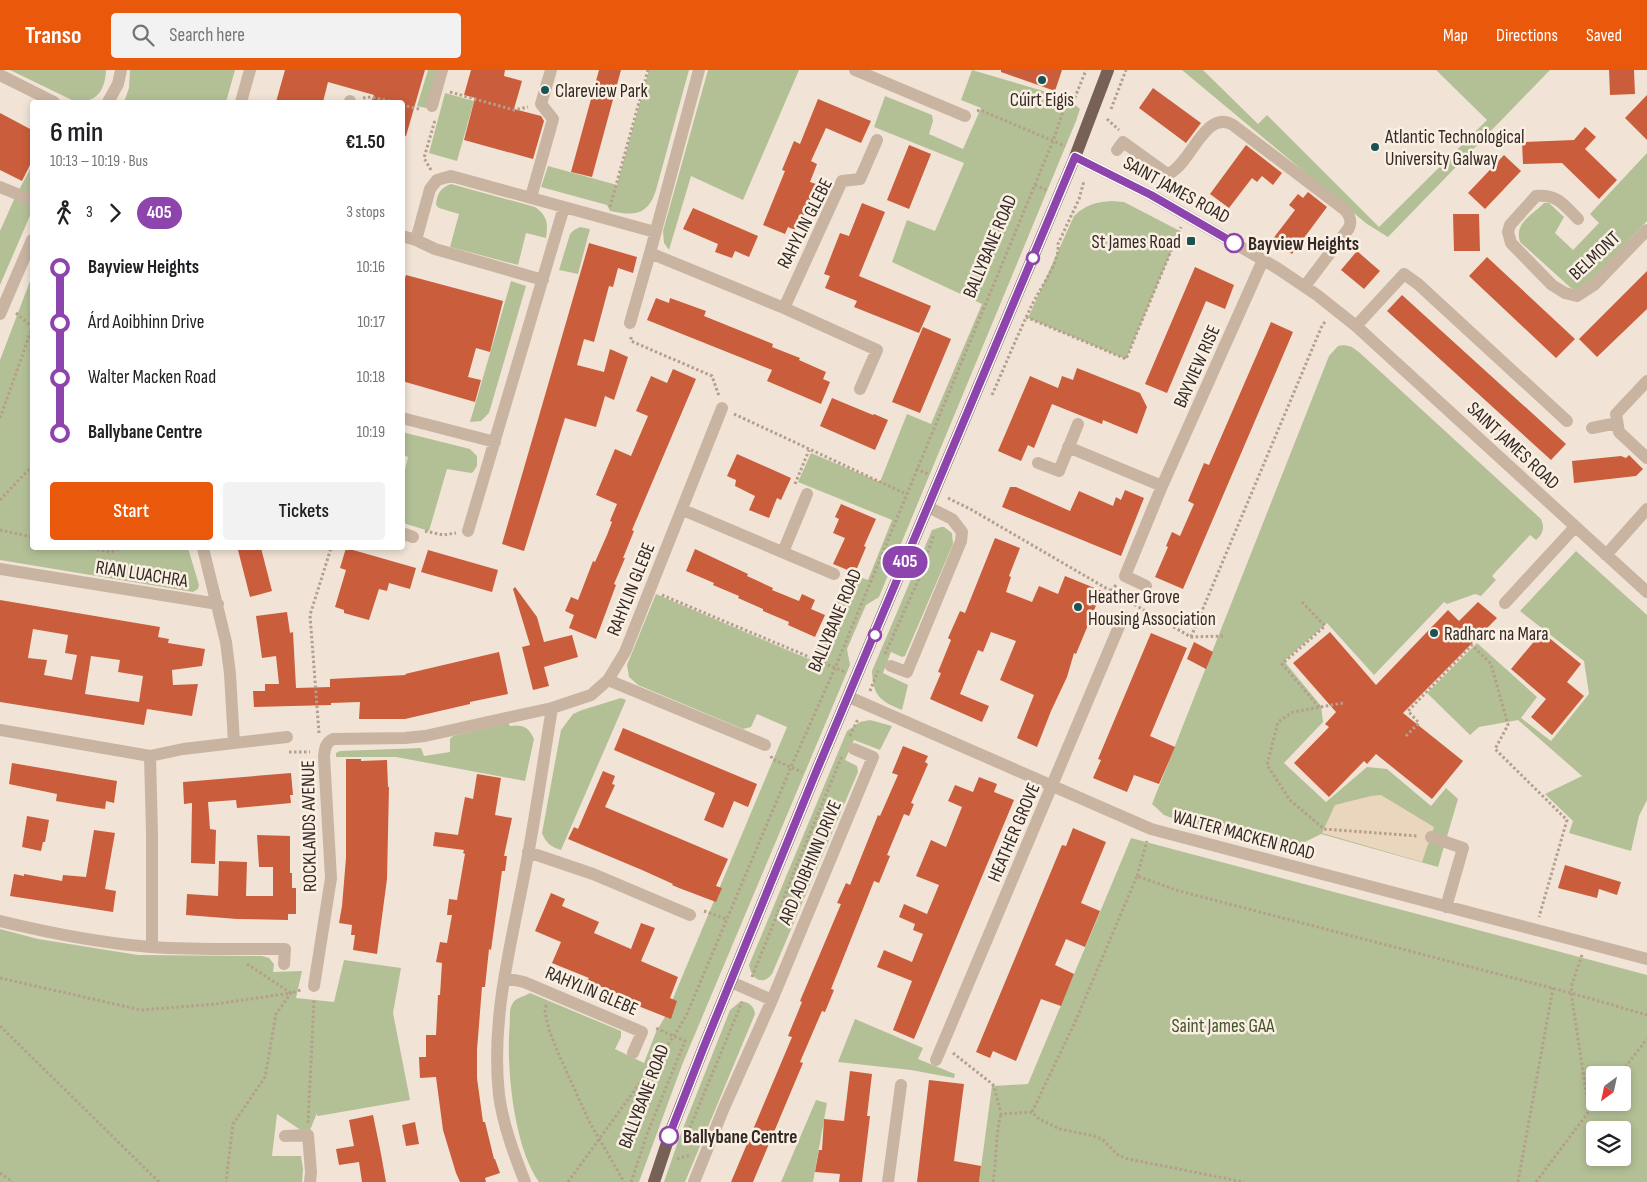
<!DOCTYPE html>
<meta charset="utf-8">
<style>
body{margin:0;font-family:"Sofia Sans Condensed",sans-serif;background:#f2f2f2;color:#202124;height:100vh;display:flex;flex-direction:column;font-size:19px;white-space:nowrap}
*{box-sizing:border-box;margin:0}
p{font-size:16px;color:#757577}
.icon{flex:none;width:28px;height:28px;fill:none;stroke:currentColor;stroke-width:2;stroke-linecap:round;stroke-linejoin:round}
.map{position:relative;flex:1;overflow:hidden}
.panel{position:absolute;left:30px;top:30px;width:375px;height:450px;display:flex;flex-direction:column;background:#fff;border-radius:5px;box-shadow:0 2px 8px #0003}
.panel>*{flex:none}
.badge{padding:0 10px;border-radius:16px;font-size:18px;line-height:32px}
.needle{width:32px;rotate:213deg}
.fabs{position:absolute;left:1586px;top:996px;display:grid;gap:10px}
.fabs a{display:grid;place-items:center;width:45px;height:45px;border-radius:5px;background:#fff;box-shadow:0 2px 8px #0003;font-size:25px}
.map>.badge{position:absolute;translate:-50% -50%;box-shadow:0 0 0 2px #fff}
.legs{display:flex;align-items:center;gap:8px;height:55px;padding:0 20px;font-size:16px}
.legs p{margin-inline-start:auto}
.head{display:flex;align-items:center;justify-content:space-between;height:85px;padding:0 20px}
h1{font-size:28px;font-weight:600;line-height:38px}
.action{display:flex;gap:10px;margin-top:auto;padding:10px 20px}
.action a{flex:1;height:58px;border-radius:5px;background:#ea580c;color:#fff;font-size:20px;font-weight:600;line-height:58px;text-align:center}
.action a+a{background:#f2f2f2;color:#202124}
ul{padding:0 20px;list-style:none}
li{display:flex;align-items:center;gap:18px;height:55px;font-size:19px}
li i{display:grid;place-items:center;width:8px;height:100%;margin:0 6px;background:currentColor}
li i::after{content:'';width:12px;height:12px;margin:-6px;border:4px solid;border-radius:50%;background:#fff}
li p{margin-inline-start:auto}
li:first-child i{background:linear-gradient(#0000 50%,currentColor 0)}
li:last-child i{background:linear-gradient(currentColor 50%,#0000 0)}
header{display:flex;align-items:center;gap:30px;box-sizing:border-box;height:70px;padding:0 25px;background:#ea580c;color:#fff}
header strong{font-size:24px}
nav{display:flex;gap:28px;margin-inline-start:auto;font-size:18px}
.search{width:350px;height:45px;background:#f2f2f2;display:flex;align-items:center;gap:12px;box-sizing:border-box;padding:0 18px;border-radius:5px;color:#757577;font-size:19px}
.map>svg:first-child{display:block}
</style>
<header>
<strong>Transo</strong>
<div class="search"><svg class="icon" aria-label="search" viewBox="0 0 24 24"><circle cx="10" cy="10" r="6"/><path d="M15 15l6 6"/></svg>Search here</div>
<nav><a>Map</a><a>Directions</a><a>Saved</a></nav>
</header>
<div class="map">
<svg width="1647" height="1112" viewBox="0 0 1647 1112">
<rect width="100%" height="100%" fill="#f1e4d6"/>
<path fill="#b3c096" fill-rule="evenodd" d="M10,0H106C105,21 97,32 76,32Z
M130,0H235L226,32H124L129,18Z
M428,0H437L426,38L417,36Z
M649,0H689L656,120C648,146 633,146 610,141L607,135L541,117L548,96L617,115Z
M708,0H799L743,130L691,106L669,180L664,173L663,161Z
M972,0L1067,28L1080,39L1076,51L879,527L866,535L847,579L850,595L682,995L639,1112H539C518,1083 510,1024 509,988C508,973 510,957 510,941C513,927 519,929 530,923L621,961V967L615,979L644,993L656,962L666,945L787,657L757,644L751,657L743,659L638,615L629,607L627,595L656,524L811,590L848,503L868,510L892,450L798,412L811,383L880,412L907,344L931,354L982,234L892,192L907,150L935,161L964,93L874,57L885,26L932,45L933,51L929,64L963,79L981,38L961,30Z
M1182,0H1203L1258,54L1267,45L1379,157L1487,50L1436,0H1550L1388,167L1367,154Z
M445,23L474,31L457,91L429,83Z
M1647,83V151L1587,215L1575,220L1571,218L1520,172C1514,153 1532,145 1544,133H1549L1564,147L1555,163L1573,180L1599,153L1590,144Z
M32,96V141L0,215V161L16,125Z
M451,114L535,137C548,146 548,154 546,168L526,163L518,195L450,177L459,144L439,138L436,135C437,124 440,118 451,114Z
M1111,131L1124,132L1180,161L1126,289L1028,248L1074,146C1085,135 1096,132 1111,131Z
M580,157L590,159L578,204L559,200L570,164L574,160Z
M32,206V478H188L199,515L198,519L193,522L0,490V290Z
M511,211L526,216L489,343L481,351L470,352Z
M1344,275L1352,277L1360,283L1541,449C1545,458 1543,464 1536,470L1530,465L1492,506L1496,510L1481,526L1475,524L1447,534L1444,532L1374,605L1327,553L1284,591L1321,636L1323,652L1284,693L1326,732L1367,697L1387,699L1431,736L1446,718L1458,729L1438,797L1321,764L1293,778L1169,747L1164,745L1152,734L1329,286L1338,276Z
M402,362L470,379L477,386V396L473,402L471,403L447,399L429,461L403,453V408L408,387L403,385Z
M941,457H944L952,463L953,474L905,586L902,587L891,582L883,603L908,615L902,640C880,631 873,626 872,601L932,460Z
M1576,481L1647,545V730L1639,746L1631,781L1569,763L1573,751L1545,724L1582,706L1518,650L1479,657L1470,665L1427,623L1477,573L1537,627L1521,648L1551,671L1589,624L1584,591L1520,541Z
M621,628L626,630L561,780C551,777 546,773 542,763L561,660L573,644L582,640Z
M870,650L892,656L880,680L854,670L845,690L857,696L858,702L772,904C762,917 751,908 749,895L847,661L860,652Z
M508,653L510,656C522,654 529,657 534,669L525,711L396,687H336V683L340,681L421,678L424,686L450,682V669L453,666Z
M1131,768L1647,905V1112H979L992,1016L1028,1014ZM1595,1005H1622V1032H1595ZM1595,1060H1622V1088H1595Z
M0,859L38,869L138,885L262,886L269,888L274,894L273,902L302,901L296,928L334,932L344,890L401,898L393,943L410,1030L330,1044L317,1046V1043L308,1065L277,1044L272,1086H301L303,1099L302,1112H0Z
M741,931C749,933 754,935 755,944L685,1112H664L680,1066L730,940Z
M855,949L923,978L918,989L955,1004L954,1008L911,1000L838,992Z
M816,1030L827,1033L813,1112H781Z"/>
<path fill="#ead6bc" d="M1381,725L1434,757L1422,792L1322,763L1335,735L1371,726Z"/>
<path fill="#ca5d3b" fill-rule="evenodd" d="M285,0H425L406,66L402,65V32H371L374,25L328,12L323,32H276Z
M471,0H505L504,6L522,11L514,39L541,46L544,51L533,89L464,70L475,28L464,25Z
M599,0H621L592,107L571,102Z
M1001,0H1062L1055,21L1001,2Z
M1609,0H1634L1635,24L1610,25Z
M1153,18L1201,53L1186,73L1139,38Z
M1647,25V70L1625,48Z
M818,29L871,51L861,73L826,58L811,91L817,94L810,112L816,114L803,148L800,147L795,160L788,157L785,164L763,155L785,101L782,100L794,71L800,74Z
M0,43L32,60V91L22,111L0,100Z
M1585,57L1596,67L1585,79L1617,110L1599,129L1562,93L1523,94L1522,72L1574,70Z
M909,75L931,84L909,139L887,130Z
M1246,75L1282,103L1273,115L1262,106L1257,112L1252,108L1229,138L1210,124Z
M1504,85L1521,101L1485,139L1468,123Z
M1308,122L1327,137L1292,184L1272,170L1295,140L1289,135L1298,124L1303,128Z
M862,133L885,142L859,206L931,236L919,263L854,237L857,231L825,218L830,206L824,204L840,163L849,166Z
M693,138L758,166L749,187L735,181L732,188L715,182L718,174L683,159Z
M1453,144H1479L1480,181H1454Z
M589,173L637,187L633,203L618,198L613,217L609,216L594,272L584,269L577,295L604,302L610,279L628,287L614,330L605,326L596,357L565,348L524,481L502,474Z
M1357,181L1380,201L1364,219L1341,200Z
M1487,187L1575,269L1556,288L1469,206Z
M1195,197L1234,215L1225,239L1206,231L1167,323L1145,314Z
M1647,201V239L1597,287L1579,269Z
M406,205L503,231L490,282L476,278L468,307L481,310L475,332L402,311V218Z
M1402,225L1566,374L1551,390L1387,241Z
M656,228L669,233L670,228L706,241L704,246L773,274L772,277L800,288L799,290L826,302L823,309L830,312L821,334L767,311L772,300L647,250Z
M1271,252L1293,262L1183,519L1155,507L1168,477L1166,476L1172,462L1180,466L1194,434L1188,431L1204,393L1209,395Z
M923,257L951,269L920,343L892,332Z
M1077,298L1140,323L1147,337L1137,364L1103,350L1102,354L1052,334L1034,378L1028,375L1021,391L998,381L1030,306L1058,318L1062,306L1073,310Z
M673,299L696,309L632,460L634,461L623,488H625L614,514L616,515L596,569L569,558L574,545L565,541L571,527L578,530L593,491L595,492L607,465L612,452L610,451L617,434L596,425L615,379L631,386L648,346L636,341L651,306L667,313Z
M832,328L873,345L874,344L888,350L875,380L820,356Z
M737,384L791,408L781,430L777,428L769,448L749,440L755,426L735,416L736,410L727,406Z
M1629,385L1643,399L1636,406L1574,413L1572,391L1621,386L1626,388Z
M1010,417H1016L1070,441L1079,421L1113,436L1116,427L1121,430L1125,420L1144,428L1121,486L1002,437Z
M841,434L876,449L864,476L866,477L855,503L833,494L845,468L833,463L839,449L835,447Z
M995,468L1020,478L1009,506L1011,507L1006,522L1032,532L1039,516L1058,524L1065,506L1102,521L1076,584L1074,583L1067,607L1051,641L1037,677L1017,668L1034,625L1000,610L1016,571L991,562L983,582L978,580L960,624L989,636L982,652L930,629L941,603L938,602L951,570L948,568L960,541L965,543Z
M247,478H261L272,521L250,527L238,480Z
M346,478L416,498L410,519L389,513L387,521L379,519L369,550L344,543V540L335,537L346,500L340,498Z
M695,479L748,504L747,506L773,518L772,520L799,531L802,524L815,530L811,539L825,545L815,567L788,555L789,552L763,541V539L738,528L739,526L713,515L714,513L686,501Z
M428,480L498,500L492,522L421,502Z
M515,517L537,547L544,572L572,565L578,587L544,597L549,616L533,620L522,577L530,575L513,519Z
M0,530L160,557L158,567L169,569L168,573L205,579L202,596L172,600L173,615L198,614L192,646L147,639L144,655L0,632ZM33,559L68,565L65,583L77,585L72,610L44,605L47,590L28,588ZM91,586L120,590L118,602L143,606L139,632L85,624Z
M1478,532L1497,548L1403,643L1463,691L1432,729L1376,684L1367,694L1364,691L1329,727L1294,693L1329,657L1325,654L1336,642L1293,593L1330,562L1376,615L1448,540L1459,551Z
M287,542L290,563L293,562L296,618L330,617V609L406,605L405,604L499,582L508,624L470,632V634L405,649H359L360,632L331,633V635L254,637L253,621H265V614H279L276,586L262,588L256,546Z
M1542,562L1581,594L1567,612L1584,626L1552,665L1531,647L1546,629L1511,599Z
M1151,563L1187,578L1150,666L1175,677L1159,714L1134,705L1127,722L1093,708L1101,690L1098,689Z
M1194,572L1213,582L1206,599L1187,589Z
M623,658L757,714L748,737L734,731L723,758L704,750L715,723L614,680Z
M903,676L928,686L925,692L928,694L911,733L914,734L909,746L904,744L887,785L890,786L879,813L874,811L831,919L834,920L825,942L822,941L800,992L803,993L753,1112H731L792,967L788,966L802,932L800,931L841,834L837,833L846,813L850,815L878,745L880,746L898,705L892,703Z
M346,689H361V691L387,690L388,717H389L387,809L377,884L353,880L355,865H351L352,855L339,853L342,836L346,788Z
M12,693L117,711L114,733L106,731L105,739L91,737L56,731L57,724L9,714Z
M603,701L615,706L612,714L615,715L605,737L728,789L716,816L722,818L716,832L679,818L672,815L673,814L642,800L568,769L574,757L578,759Z
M291,703L293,725H290L291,733L237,738L236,730L208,732L210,759L216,760L215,794L191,793L192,733L184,734L183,712Z
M477,704L501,708L495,745L512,748L504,786H507L505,801H502L491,880L489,879L485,917H482L477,980V1008L483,1052H485L494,1089H495L500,1103L485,1108L486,1112H460L456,1103L443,1060L436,1007L420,1008L419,987H426V965H436L438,925H440L442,893L436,892L440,872L447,873L452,845H447L449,829L457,830L465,784L463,783L464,780L433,776L435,762L458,765L465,727L473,729Z
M979,707L997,714L994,722L1014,730L914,969L893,960L912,911L877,897L884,880L912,892L923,864L913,860L915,854L899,847L904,834L927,844L939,815L916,806L931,770L946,777L962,737L948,731L955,715L973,722Z
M27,746L49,750L45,772H43L41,781L22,777Z
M1073,758L1106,772L1081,833L1100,841L1085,877L1066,869L1055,895L1074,904L1061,936L1041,929L1016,991L993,981L990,988L976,982L1062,775L1066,776Z
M94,760L115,763L105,819L116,821L113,842L10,826L14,804L24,806V804L62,811L63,805L86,807Z
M257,765L290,766V803H292V818H296V844H288V850L237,849L186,845L187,824L218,826L219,791L247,792L246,826H273V797H259Z
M1565,795L1621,812L1617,825L1599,819L1597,828L1558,818Z
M551,823L565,829L562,836L599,852L594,863L631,879L641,853L655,858L641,891L678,907L670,928L677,931L671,949L623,930L624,926L587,911L589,908L552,893L561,872L535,861Z
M850,1001L872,1004L867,1046H870L862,1112H839L840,1104L815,1102L819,1080H822L824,1049L844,1051Z
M929,1010L964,1014L954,1091L981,1096L979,1112H917Z
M373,1045L381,1084L386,1112H362L359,1092L339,1095L336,1079L354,1076L349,1050Z
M415,1052L419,1074L406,1076L402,1055Z"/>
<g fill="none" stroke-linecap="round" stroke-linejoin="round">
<path stroke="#b59e8c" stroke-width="3" stroke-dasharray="2.5 2.5" stroke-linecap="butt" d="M450,22L514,40L528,37
M363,28L371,27L394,32
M402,35L419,39
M1111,39L1126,0
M977,41L980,40L1065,76
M1107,49L1119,60
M431,100L424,88L435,50
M1035,115L1046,120
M610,137L648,0
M16,243L32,257
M1026,247L1126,289L1181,157
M631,267V271L712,306L719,326
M992,325C1005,296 1017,266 1031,237C1039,219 1060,193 1058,174L1079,129L1084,111
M734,344L906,424
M0,348L32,258
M916,399L928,404
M795,414L809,380
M948,428L972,440L1111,521
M0,430L32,396
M0,460L32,467
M425,461L443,465L456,463
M87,478L111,482L122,478
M1116,515L1111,521L1130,532L1129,534
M662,525L845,602
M1130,532L1191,567L1223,566
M1302,532L1325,556L1282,594L1319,637
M1191,567L1321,258L1326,250
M885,584L921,504L934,464
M870,621L878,601
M1343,633L1293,642L1278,652L1267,695L1290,730L1324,759L1418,766
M319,663L310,545L331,478
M850,666L858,649
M1406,666L1419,653L1408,641L1472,575L1491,594L1508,655L1495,679L1567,750L1539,847
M289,682H310
M771,686L772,689L802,702
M1137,806L1147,771
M704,841L726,849
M1582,885L1572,914L1571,923L1589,1041
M247,894L291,923L301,920
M752,907L800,787L842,686
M0,908L141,940L216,934L291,923L276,944L265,1007L233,1054L226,1112
M546,935L545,942L549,960L559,985L589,1051L624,1112
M0,956L159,1112
M953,983L991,1013L994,1016L1001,1044L1032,1042L1039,1049L1060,1059L1094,1066L1102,1069L1118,1085L1128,1089L1244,1112
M1619,1005L1647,969
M1032,1042L1076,950L1137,806L1179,821L1571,923L1647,945
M308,1053L314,929
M686,1067L742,932
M677,1089L690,1085
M0,1103L13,1112
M568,1112L674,966L686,946L791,697L835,598L1053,71L1065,35H1072L1086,0
M631,1112L647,1064L685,971L655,958
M993,1112C997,1089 995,1066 1001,1044
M1518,1112L1553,918
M1536,1112L1596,1032"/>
<path stroke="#c9b4a2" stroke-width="12" d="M855,0L965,46
M0,5L54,32
M108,32L118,14L121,0
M241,32L250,0
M350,32V31
M432,36L442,0
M1117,80L1123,72L1166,103H1170C1191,93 1206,38 1233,55L1345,140C1350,146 1352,151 1349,158L1305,216
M1075,87L1151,125L1277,198L1317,225L1356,256L1647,522
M0,117L32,130
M531,127L553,49L541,34L551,0
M1578,149C1564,135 1558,124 1536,126L1510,155L1508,162L1511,173L1552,215L1565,223L1577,226L1594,215L1647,160
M402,166L416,170L430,119L437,110L451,106L655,162
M416,170L435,179L543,210
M650,183L784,238L877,280L860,319
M784,238L842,111L860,109L877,70
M0,244L32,170
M630,253L650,183L699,0
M1356,256L1404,204L1418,214L1567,351
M1647,311L1616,344L1619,362L1647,388
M402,348L495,372
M1592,358L1617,353
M1068,377L1162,416
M1038,393L1059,401L1078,354
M683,440L834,504
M468,461L564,137
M402,463L413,467
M203,478L226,572L230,604L234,673
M783,482L807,424
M1606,485L1647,439
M0,499L218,534
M1146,516L1125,506L1162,416L1263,190
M1505,533L1575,457
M891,596L907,602L961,471L962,462L952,449L928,437
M608,610L765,675
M849,627L1151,759L1647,889
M0,660L150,686L183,679L287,667
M150,686L152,763V877
M1431,767L1463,778L1446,837
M528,782L593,804L690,845
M0,851C50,863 100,873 151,877C194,880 241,879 285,879L284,894
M505,908L524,912L642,962L633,983
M731,912L772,930
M314,916L331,808L324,686C325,679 325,673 333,669L405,668L425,666L552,638L591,625L608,610L625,582L633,562L722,338
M936,990L1123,547
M285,1066L308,1065L311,1102L310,1112
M525,1112C514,1084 503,1055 499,1025C490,944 514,864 528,785C537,736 544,687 552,638
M694,1112L723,1040L772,930L873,687L854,679
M888,1112L901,1015"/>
<path stroke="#776055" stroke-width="12" d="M654,1112L672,1058L703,979L814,707L1075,87L1108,0"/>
</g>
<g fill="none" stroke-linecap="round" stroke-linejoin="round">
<defs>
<path id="line-1" d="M669,1066L703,979L814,707L1075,87L1151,125L1234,173"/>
</defs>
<use href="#line-1" stroke="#fff" stroke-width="11"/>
<use href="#line-1" stroke="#8e44ad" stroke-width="8"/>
</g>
<g fill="#195356" stroke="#f9efe2" stroke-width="2">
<circle cx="1042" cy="10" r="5"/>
<circle cx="545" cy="20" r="5"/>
<circle cx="1375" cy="77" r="5"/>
<rect x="1186" y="166" width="10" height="10" rx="2.5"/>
<circle cx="1078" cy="537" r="5"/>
<circle cx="1434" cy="563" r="5"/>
</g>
<g fill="#fff" stroke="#8e44ad" stroke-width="2.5">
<circle cx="1234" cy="173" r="9"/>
<circle cx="1033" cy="188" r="6"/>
<circle cx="875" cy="565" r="6"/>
<circle cx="669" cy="1066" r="9"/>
</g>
<g text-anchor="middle" stroke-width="5" stroke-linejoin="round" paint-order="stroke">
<g font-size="19" fill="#342925" stroke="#f9efe2" text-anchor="start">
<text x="555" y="27">Clareview Park</text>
<text x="1042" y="36" text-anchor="middle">Cúirt Eigis</text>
<text x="1385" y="73">Atlantic Technological<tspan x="1385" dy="22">University Galway</tspan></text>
<text x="1181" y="178" text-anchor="end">St James Road</text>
<text x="1088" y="533">Heather Grove<tspan x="1088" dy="22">Housing Association</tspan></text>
<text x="1444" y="570">Radharc na Mara</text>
</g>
<g font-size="19" fill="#342925" stroke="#f9efe2">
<text transform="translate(1177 119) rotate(29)" y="7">SAINT JAMES ROAD</text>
<text transform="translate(804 153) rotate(-63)" y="7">RAHYLIN GLEBE</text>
<text transform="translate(989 176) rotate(-67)" y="7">BALLYBANE ROAD</text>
<text transform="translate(1594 185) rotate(-43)" y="7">BELMONT</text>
<text transform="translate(1196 296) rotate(-66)" y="7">BAYVIEW RISE</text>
<text transform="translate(1514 375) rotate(43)" y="7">SAINT JAMES ROAD</text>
<text transform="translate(142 503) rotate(9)" y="7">RIAN LUACHRA</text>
<text transform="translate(630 519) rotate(-68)" y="7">RAHYLIN GLEBE</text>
<text transform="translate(834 550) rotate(-67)" y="7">BALLYBANE ROAD</text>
<text transform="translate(308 756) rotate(-91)" y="7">ROCKLANDS AVENUE</text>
<text transform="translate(1013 762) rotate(-67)" y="7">HEATHER GROVE</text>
<text transform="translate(1244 764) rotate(15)" y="7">WALTER MACKEN ROAD</text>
<text transform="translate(809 792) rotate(-67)" y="7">ARD AOIBHINN DRIVE</text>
<text transform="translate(592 920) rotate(23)" y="7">RAHYLIN GLEBE</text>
<text transform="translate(643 1026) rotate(-69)" y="7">BALLYBANE ROAD</text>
</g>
<g font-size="19" font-weight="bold" fill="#342925" stroke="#f9efe2" text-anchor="start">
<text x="1248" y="180">Bayview Heights</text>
<text x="683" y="1073">Ballybane Centre</text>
</g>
<g font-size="19" fill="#435328" stroke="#f9efe2">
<text x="1223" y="962">Saint James GAA</text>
</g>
</g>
</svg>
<div class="fabs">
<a><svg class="needle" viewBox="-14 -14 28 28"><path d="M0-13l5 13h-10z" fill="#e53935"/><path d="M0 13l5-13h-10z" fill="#757577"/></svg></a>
<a><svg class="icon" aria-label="layers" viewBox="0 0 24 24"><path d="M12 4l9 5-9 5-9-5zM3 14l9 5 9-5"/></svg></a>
</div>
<b class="badge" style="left:905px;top:492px;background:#8e44ad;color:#fff">405</b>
<section class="panel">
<div class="head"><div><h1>6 min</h1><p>10:13 – 10:19 · Bus</p></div><b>€1.50</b></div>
<div class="legs"><svg class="icon" aria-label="walk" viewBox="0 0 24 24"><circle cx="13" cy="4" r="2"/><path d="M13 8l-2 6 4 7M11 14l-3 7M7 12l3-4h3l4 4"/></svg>3<svg class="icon" aria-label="forward" viewBox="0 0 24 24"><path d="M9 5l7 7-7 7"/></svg><b class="badge" style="background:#8e44ad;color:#fff">405</b><p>3 stops</p></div>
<ul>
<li><i style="color:#8e44ad"></i><b>Bayview Heights</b><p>10:16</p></li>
<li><i style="color:#8e44ad"></i><span>Árd Aoibhinn Drive</span><p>10:17</p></li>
<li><i style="color:#8e44ad"></i><span>Walter Macken Road</span><p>10:18</p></li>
<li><i style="color:#8e44ad"></i><b>Ballybane Centre</b><p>10:19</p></li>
</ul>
<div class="action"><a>Start</a><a>Tickets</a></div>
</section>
</div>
